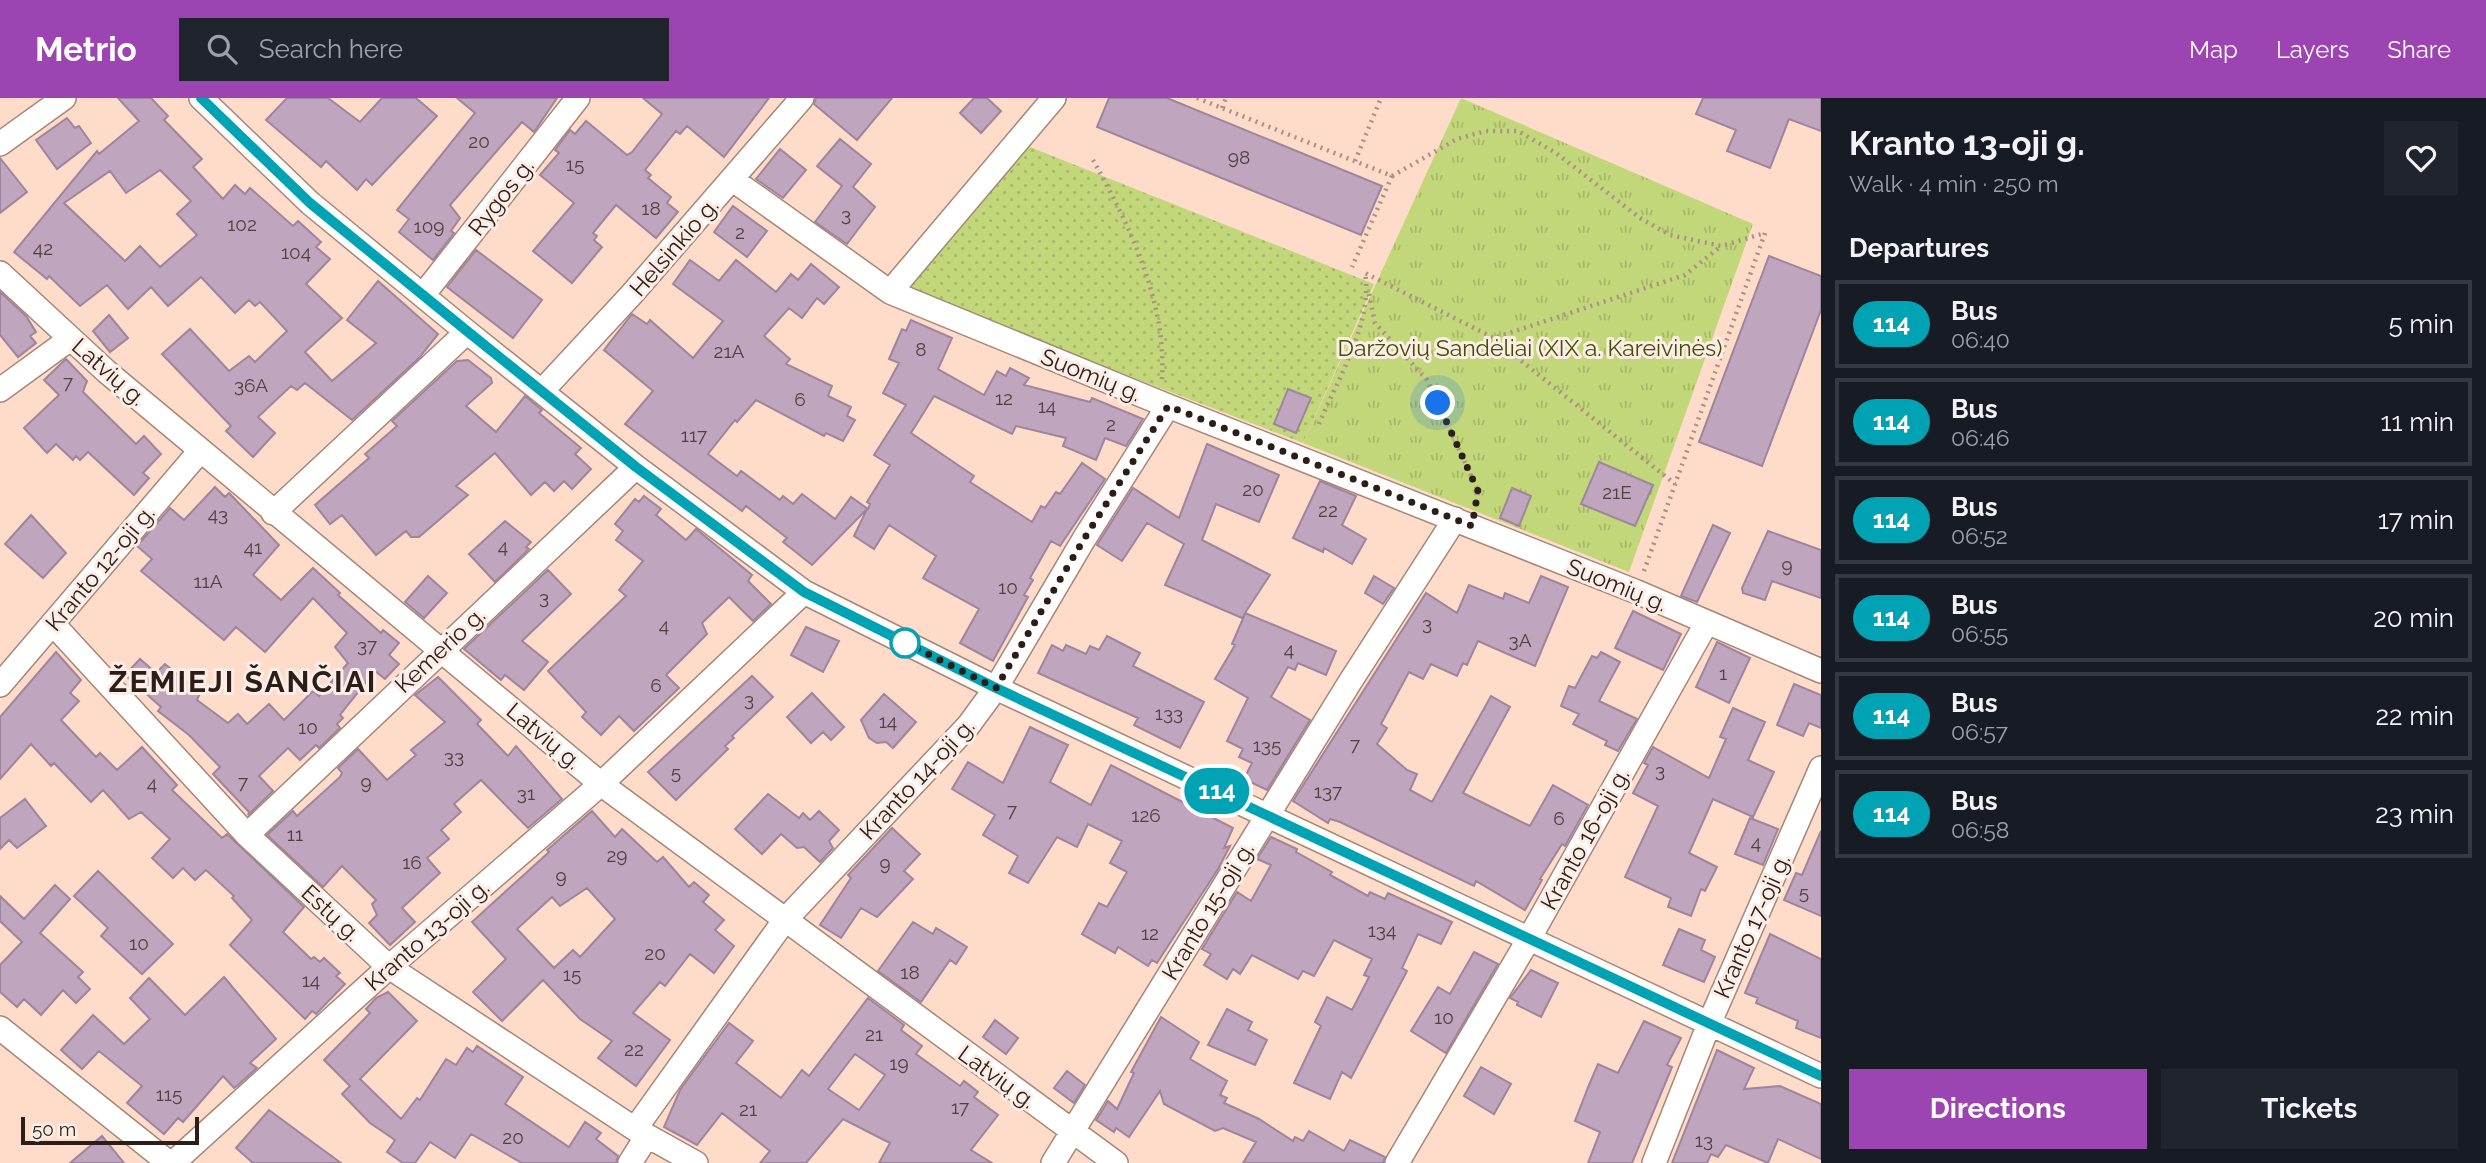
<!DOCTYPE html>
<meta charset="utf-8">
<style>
body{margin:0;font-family:Raleway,sans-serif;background:#20242c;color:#f1f3f6;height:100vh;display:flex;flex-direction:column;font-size:26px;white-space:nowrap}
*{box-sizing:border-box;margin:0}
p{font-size:23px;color:#9ea1a6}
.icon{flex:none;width:38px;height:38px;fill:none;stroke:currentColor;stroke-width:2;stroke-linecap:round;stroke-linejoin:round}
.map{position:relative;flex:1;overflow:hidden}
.sheet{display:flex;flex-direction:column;background:#171b24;width:665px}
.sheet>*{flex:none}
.badge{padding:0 14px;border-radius:23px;font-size:24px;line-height:46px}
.scale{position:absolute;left:21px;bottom:18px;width:178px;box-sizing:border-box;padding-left:7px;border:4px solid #2b1e18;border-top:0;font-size:19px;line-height:24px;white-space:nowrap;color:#2b1e18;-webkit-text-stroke:5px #fcede6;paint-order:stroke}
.you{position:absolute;width:35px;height:35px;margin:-18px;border:5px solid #fff;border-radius:50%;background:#1a73e8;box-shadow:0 0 0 10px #1a73e833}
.map>.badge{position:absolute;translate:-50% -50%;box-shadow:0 0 0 4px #fff}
h2{padding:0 28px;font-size:26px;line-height:63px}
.round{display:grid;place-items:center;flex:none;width:74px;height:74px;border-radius:0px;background:#20242c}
.summary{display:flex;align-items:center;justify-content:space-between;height:119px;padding:0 28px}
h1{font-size:33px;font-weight:700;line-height:52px}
.cta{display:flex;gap:14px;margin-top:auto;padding:14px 28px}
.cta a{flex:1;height:80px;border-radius:0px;background:#9c44b1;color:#fff;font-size:28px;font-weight:700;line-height:80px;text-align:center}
.cta a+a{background:#20242c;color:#f1f3f6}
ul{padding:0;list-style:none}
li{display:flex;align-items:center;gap:21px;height:88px;margin:0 14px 10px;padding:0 14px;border:4px solid #363941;border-radius:0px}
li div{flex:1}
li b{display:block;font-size:26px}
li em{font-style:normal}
li .badge{min-width:77px;font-weight:700;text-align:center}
header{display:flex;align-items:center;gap:42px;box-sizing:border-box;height:98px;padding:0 35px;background:#9c44b1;color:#fff}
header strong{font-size:33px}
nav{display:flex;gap:38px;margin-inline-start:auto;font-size:24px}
.search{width:490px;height:63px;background:#20242c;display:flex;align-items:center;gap:18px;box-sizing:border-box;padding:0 24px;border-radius:0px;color:#9ea1a6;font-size:26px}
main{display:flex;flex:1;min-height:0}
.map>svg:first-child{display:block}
</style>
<header>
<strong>Metrio</strong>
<div class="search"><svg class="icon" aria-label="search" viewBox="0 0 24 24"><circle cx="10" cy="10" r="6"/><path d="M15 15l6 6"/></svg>Search here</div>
<nav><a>Map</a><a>Layers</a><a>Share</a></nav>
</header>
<main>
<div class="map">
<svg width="1821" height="1065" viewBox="0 0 1821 1065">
<defs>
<pattern id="grass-dots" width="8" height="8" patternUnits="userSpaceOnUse" patternTransform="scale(1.75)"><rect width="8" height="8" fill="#c2d67a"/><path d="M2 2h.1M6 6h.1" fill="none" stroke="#a7b769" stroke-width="1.8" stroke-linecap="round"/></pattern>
<pattern id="park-tufts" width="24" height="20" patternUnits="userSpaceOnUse" patternTransform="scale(1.75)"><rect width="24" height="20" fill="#c2d67a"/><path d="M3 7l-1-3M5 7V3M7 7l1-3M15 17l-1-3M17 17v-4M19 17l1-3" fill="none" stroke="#a7b769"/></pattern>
</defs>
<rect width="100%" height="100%" fill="#ffdbca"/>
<path fill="url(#grass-dots)" d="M1025,47L1374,186L1303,345L908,193Z"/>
<path fill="url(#park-tufts)" d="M1461,0L1753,126L1629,474L1303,345Z"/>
<path fill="#bfa5be" stroke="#9e859d" stroke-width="2" fill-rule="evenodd" d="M118,0H151L168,18L164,22L202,61L193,69L223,101L235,87L245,96L250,90L293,128L298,123L321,144L316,149L330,161L306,186L342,220L305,254L332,283L376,245L347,222L378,183L438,236L419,260L352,322L305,285L297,292L291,288L258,319L275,335L253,359L226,333L231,328L162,256L190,231L229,273L249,258L255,264L287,233L260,204L255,208L249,202L235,215L201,179L168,208L151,189L128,211L107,187L80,208L49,178L47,181L14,154L97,53L99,56L139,23ZM160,72L191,103L177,116L197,137L160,169L140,148L125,163L64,105L110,73L126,95Z
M287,0H328L360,24L382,0H416L437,18L372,87L366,81L357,92L326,63L321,69L266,22Z
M457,0H557L534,34L522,24L450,107L460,120L451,133L454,135L433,162L399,134L409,121L397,112L475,15Z
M643,0H769L724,59L687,28L680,36L676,33L645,72L651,77L648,80L671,99L667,105L678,114L656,140L616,107L593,135L597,138L594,142L602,149L572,185L533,153L574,105L540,77L559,55L555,52L570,32L575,36L586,23L627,57L632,54L662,16Z
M816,0H892L857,42L814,6Z
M974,0H987L1001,13L981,35L960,15Z
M1109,0H1167L1382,88L1361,137L1097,29Z
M1703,0H1821V33L1789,21L1770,70L1727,53L1736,32L1696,16Z
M67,20L75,30L79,28L91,45L57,71L36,42Z
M840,41L871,66L853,89L875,109L847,146L815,124L842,88L817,68Z
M780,51L806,72L783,100L756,81Z
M0,60L27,94L0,115Z
M733,108L767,133L747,159L714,134Z
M476,152L542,202L513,240L447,189Z
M1769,158L1821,178V212L1762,368L1699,344Z
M690,162L719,183L736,162L776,194L791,176L798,182L811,166L839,189L824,206L817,200L802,220L789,210L764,238L790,261L786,266L832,288L828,298L851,309L847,318L855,322L843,343L826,335L824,338L756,302L737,324L735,322L708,356L737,378L741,373L780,402L783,398L793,406L802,396L835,421L851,399L868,411L870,406L867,404L890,367L874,357L906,307L883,295L899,265L889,261L902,231L906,233L911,222L952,240L938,271L984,297L997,273L1006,278L1010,270L1029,280L1024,287L1090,304L1092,300L1143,321L1126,348L1105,340L1096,362L1063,348L1066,340L1016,328L1012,336L934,298L911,335L974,378L970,384L1032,424L1041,408L1045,410L1056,394L1060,396L1082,365L1105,381L1060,448L1051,443L1030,480L1033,482L1024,497L1028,499L993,563L960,545L979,511L923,480L936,458L889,427L874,451L854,438L867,411L812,467L783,444L787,440L746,408L742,413L625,326L653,293L604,252L632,216L647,226L650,222L693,260L723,223L673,186Z
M0,194L26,218L36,234L30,238L36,245L18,259L0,237Z
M109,217L128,240L110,254L93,233Z
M66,261L87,283L83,294L136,346L144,338L161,356L143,375L149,380L134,397L88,354L80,362L76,358L73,362L56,346L47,355L24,330L59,297L44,282Z
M468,262L491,280L492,285L466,308L496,334L525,298L542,312L539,315L581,350L575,356L591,371L572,391L564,383L554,393L545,384L531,397L495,355L456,388L468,397L419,439H411L406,433L376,457L342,417L330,426L315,407L369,360L365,356L397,328L392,323L457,263Z
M1288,291L1311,300L1296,335L1274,326Z
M1207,346L1279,377L1259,424L1216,406L1202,442L1270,477L1245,515L1336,553L1326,577L1298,565L1295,572L1288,569L1271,599L1310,622L1267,692L1244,681L1252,665L1239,659L1243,651L1227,643L1248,600L1215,581L1235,547L1232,546L1245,516L1242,520L1165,487L1184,446L1147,425L1122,463L1097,447L1133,390L1179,420Z
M1599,364L1653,387L1635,428L1581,406Z
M1320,383L1356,398L1342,427L1366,441L1352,466L1324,450L1323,454L1293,440Z
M215,389L225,399L229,395L279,447L253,477L281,502L313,470L340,495L338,497L381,535L383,532L399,545L389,557L399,566L385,581L375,573L340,617L343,620L337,626L340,630L319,650L316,647L300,662L288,650L259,678L273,693L248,717L249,714L213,676L220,669L189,637L158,613L161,609L125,577L140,561L156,575L165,566L200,595L197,602L228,625L238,616L247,626L269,606L284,622L313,593L319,598L348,565L335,549L347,535L313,500L265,554L236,529L224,542L141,473L152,461L137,448L170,410L184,422Z
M1512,390L1531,398L1519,428L1500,420Z
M644,398L661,411L656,417L686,442L696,431L752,477L748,483L771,506L753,523L729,499L702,525L707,536L666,577L679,590L634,633L619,618L601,637L582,619L586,614L548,573L626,498L619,492L643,463L616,442L623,433L615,426L635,401L639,404Z
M31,417L66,455L43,480L5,446Z
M505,423L531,444L526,449L529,451L495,484L469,456Z
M1713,427L1730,435L1697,504L1681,498Z
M1768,433L1821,452V500L1772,483L1765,502L1743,495L1742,490Z
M548,472L571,496L522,543L548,564L524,592L505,577L501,582L464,551Z
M428,478L447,495L424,520L405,504Z
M1374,478L1394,490L1383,506L1365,495Z
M1541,478L1568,489L1535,568L1478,543L1467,567L1463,565L1457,578L1431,566L1423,581L1409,574L1381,626L1387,630L1377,646L1407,672L1417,676L1410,692L1432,704L1491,598L1510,609L1463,695L1530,728L1553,687L1588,707L1565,748L1562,746L1540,781L1542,782L1525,812L1476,783L1474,788L1340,724L1330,721L1328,725L1293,703L1426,495L1457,515L1469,487L1503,501L1505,495L1529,505Z
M1633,513L1681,536L1663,572L1615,550Z
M806,529L839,543L823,574L791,557Z
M1107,538L1140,555L1133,568L1204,604L1180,650L1134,627L1138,620L1038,575L1052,547L1063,553L1066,547L1086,556L1090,548L1099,552Z
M1717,544L1750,560L1729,605L1696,589Z
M56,554L81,582L70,595L79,603L61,622L96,659L100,655L117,672L142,649L177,687L172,692L222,740L227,736L304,809L283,834L311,861L314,859L320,864L324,860L340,875L336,878L345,886L316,916L312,913L305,921L230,847L252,822L232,800L234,798L206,772L195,782L183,770L173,780L152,760L170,741L141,714L129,721L103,692L91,704L54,665L51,668L31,646L0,681V619Z
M1601,554L1620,564L1599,603L1637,621L1618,653L1605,647L1607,643L1573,626L1579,616L1561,608L1569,588L1575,590L1592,558L1597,560Z
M752,578L773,599L732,638L734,640L725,648L728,651L676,702L648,674Z
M438,579L481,622L477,626L508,658L516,648L562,701L528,730L481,682L454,706L461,714L441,732L449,741L427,760L440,775L402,810L415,824L390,847L369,825L377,817L372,806L376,802L342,768L323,789L267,737L293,713L297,718L340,679L342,675L338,670L358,651L387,682L416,657L411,652L445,624L415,597Z
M1794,586L1821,597V630L1809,625L1803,638L1777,627Z
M812,595L844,629L831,642L823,634L811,645L787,619Z
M884,596L916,624L893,650L886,644L877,645L869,640L861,622Z
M1733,610L1765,624L1748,662L1774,674L1753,719L1713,701L1689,755L1717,769L1705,793L1701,791L1691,818L1668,809L1671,800L1625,779L1658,708L1633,695L1648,667L1644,665L1653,649L1709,680L1726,641L1720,639Z
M1030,629L1068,647L1050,684L1091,707L1111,667L1233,730L1224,750L1230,748L1218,771L1157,865L1152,862L1148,868L1118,849L1115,855L1082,836L1099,805L1107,809L1127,774L1110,765L1122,743L1088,726L1077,749L1057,739L1028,785L1009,775L1018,758L983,737L995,717L952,691L968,664L1003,685Z
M768,696L799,720L803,715L810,722L819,713L839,732L829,743L833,750L820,764L804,749L797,750L781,736L762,756L735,731Z
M25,701L46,728L17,750L9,742L0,751V720Z
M592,713L615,739L622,731L657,764L663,759L689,789L694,784L709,797L703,804L724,822L715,832L734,848L714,875L690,856L665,888L660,884L633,915L670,942L636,988L598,960L612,943L580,921L543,882L502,923L473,894L506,861L472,824L549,754L547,752ZM587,790L615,821L580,859L573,852L554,870L517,831L552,799L560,808Z
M1750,720L1778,731L1763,767L1735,756Z
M892,730L920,756L904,773L913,781L877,819L861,810L841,840L820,827L851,780L848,777Z
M1821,733V818L1784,802L1796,775L1802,777Z
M1271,739L1297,751L1296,754L1332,774L1330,777L1368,798L1370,794L1385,801L1388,795L1452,824L1441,846L1418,836L1402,870L1407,873L1351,980L1342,974L1330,1001L1294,985L1321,928L1315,924L1327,899L1352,912L1369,879L1364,877L1372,861L1334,842L1314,878L1303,873L1298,881L1252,857L1240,876L1233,871L1227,881L1204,867L1211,856L1202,851L1237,794L1251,803L1271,767L1257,761Z
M98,773L173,846L142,876L101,838L108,830L74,798Z
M55,787L70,801L40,835L83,874L78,879L90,891L76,905L63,892L41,917L24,901L17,909L0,894V867L22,844L0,823V798L24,821Z
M913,824L933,836L936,830L967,849L956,866L950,862L921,904L878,873Z
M1679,831L1705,842L1701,852L1715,859L1704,884L1663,867Z
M1770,836L1821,861V940L1796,930L1798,923L1756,905L1758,900L1745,895Z
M1474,854L1498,866L1446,955L1411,933L1438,889L1450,896Z
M1531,872L1558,885L1541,919L1517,907L1518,904L1510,900Z
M224,879L276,941L250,965L257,970L238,987L234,990L223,978L183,1024L178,1020L164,1036L127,1005L142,988L99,953L82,971L61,952L93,917L124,946L150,921L130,900L149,880L185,917Z
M388,894L417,923L360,981L401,1021L417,1000L420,1002L446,961L456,967L467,950L473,954L477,948L523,979L505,1006L569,1049L585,1024L601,1035L596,1041L618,1058L616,1065H522L471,1036L455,1060L430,1044L415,1065H403L387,1054L395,1042L370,1025L342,996L350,988L324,962L370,915L366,911L376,900Z
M868,900L904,927L901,932L922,948L916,956L960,988L964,983L978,994L974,999L998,1017L971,1052L992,1065H879L890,1045L843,1021L806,1065H760L770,1053L722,1015L697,1047L664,1029L680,992L729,925L753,943L736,965L781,1000L802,972L809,978ZM855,956L885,977L859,1012L828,991Z
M1227,911L1252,924L1248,932L1267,942L1255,967L1208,947Z
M1161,919L1199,944L1190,961L1227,983L1220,997L1227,1000L1224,1005L1259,1021L1293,1043L1295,1039L1303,1043L1309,1033L1344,1053L1350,1042L1385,1059L1383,1065H1243L1256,1044L1223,1030L1215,1033L1164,1006L1160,993L1129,1039L1116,1030L1114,1034L1096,1022L1108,1003L1117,1011L1134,975L1131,974Z
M995,922L1018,940L1006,956L983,939Z
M1644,923L1681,940L1667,967L1672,969L1632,1065H1588L1600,1034L1575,1023L1589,987L1598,966L1618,975Z
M1717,952L1754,970L1744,991L1780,988L1821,1006V1061L1778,1041L1768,1065L1726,1047L1718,1059L1711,1056L1707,1065H1672Z
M1481,969L1511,986L1494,1016L1464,998Z
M1067,973L1085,987L1074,1005L1054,990Z
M269,1012L315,1046L341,1065H253L236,1050Z
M102,1038L124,1065H70Z"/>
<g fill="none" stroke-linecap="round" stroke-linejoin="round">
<defs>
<path id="minor" d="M201,0L310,105L467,234L636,369L804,494L996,590L1821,978
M0,46L64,0
M733,82L890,194L1168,308L1637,494L1821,573
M0,175L107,274L601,686L1116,1065
M890,194L1054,0
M423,197L578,0
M0,292L70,241
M542,293L632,196L802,0
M273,415L467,234
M53,526L247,737L389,869L635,1031L696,1065
M0,587L200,353
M247,737L636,369
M0,930L169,1065
M635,1031L784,823L968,628L996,590L1084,441L1168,308
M173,1065L389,869L601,686L804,494
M630,1065L647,1038
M1053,1065L1350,584L1455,421
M1397,1065L1530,839L1707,524
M1654,1065L1709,926L1821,670"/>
</defs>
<use href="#minor" stroke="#a78677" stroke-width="26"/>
<path stroke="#ab9084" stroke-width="4.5" stroke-dasharray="2 5" stroke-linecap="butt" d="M1197,0L1392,78L1352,169
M1222,10L1226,0
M1093,62C1130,128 1167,205 1162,282
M1355,63L1381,0
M1392,78L1457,41L1486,33H1518L1556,55L1640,120L1670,137L1721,148L1765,135
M1369,196L1375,225L1427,282L1478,393L1476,407
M1494,241L1675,386
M1319,326C1338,280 1373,225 1365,175L1494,240L1685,177L1721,148
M1644,473L1765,135"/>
<use href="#minor" stroke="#fff" stroke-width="23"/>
</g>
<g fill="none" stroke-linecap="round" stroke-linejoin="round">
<defs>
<path id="line" d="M201,0L310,105L467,233L636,369L804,494L996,590L1821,978"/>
</defs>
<use href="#line" stroke="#fff" stroke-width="16"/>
<use href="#line" stroke="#00a3b4" stroke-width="10"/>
<path stroke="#2b1e18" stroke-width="7" stroke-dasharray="0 12.6" d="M905,545L900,542L996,590L1084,441L1168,308L1472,428L1478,393L1438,305"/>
</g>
<circle fill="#fff" stroke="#00a3b4" stroke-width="3.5" cx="905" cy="545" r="14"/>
<g text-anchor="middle" stroke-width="6" stroke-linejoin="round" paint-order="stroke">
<g font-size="19" fill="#504042">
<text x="479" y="50">20</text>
<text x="1239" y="66">98</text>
<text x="575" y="73">15</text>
<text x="651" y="117">18</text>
<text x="846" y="123">3</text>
<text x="242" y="133">102</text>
<text x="429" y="135">109</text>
<text x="740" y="141">2</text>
<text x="43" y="157">42</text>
<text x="296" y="161">104</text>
<text x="921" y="258">8</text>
<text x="729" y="260">21A</text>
<text x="68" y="291">7</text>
<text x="251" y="294">36A</text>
<text x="1004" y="307">12</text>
<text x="800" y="308">6</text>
<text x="1047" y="315">14</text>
<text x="1111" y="333">2</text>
<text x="694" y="344">117</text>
<text x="1253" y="398">20</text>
<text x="1617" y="401">21E</text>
<text x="1328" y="419">22</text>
<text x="218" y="423">43</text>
<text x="503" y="455">4</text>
<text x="253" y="456">41</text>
<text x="1787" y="474">9</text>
<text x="208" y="490">11A</text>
<text x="1008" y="496">10</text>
<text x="544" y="506">3</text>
<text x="1427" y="532">3</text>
<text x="664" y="534">4</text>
<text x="1520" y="549">3A</text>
<text x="367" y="554">37</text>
<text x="1289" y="558">4</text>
<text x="1723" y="582">1</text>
<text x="656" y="594">6</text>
<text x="749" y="608">3</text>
<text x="1169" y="622">133</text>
<text x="888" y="630">14</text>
<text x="308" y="636">10</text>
<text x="1355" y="653">7</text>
<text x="1267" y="654">135</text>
<text x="454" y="665">33</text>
<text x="1660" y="679">3</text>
<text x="676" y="681">5</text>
<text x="243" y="691">7</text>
<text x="366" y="691">9</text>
<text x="152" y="692">4</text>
<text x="1328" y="700">137</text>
<text x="526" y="702">31</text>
<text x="1012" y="719">7</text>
<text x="1146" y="724">126</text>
<text x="1559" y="727">6</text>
<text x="295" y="743">11</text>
<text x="1756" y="751">4</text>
<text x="617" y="764">29</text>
<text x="412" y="771">16</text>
<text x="885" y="772">9</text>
<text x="561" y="785">9</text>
<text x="1804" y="801">5</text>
<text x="1382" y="839">134</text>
<text x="1150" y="842">12</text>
<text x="139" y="852">10</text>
<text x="655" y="862">20</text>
<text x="910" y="881">18</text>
<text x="572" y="883">15</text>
<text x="311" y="889">14</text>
<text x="1444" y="926">10</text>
<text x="874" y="943">21</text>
<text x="634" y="958">22</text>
<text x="899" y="972">19</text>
<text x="169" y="1003">115</text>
<text x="960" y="1016">17</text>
<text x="748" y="1018">21</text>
<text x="513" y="1046">20</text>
<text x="1704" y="1049">13</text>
</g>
<g font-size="23" fill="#2b1e18" stroke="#fcede6">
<text transform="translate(501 99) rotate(-52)" y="8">Rygos g.</text>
<text transform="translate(674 149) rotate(-49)" y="8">Helsinkio g.</text>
<text transform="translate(109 274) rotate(41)" y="8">Latvių g.</text>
<text transform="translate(1091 277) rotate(22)" y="8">Suomių g.</text>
<text transform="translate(100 470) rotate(-50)" y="8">Kranto 12-oji g.</text>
<text transform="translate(1617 487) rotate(22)" y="8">Suomių g.</text>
<text transform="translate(440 552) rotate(-43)" y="8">Kemerio g.</text>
<text transform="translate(544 638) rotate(40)" y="8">Latvių g.</text>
<text transform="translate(917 681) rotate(-47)" y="8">Kranto 14-oji g.</text>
<text transform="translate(1585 741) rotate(-61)" y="8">Kranto 16-oji g.</text>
<text transform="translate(1208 813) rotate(-59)" y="8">Kranto 15-oji g.</text>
<text transform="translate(331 815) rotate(43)" y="8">Estų g.</text>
<text transform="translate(1752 828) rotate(-66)" y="8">Kranto 17-oji g.</text>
<text transform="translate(427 837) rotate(-41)" y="8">Kranto 13-oji g.</text>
<text transform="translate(997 979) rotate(36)" y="8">Latvių g.</text>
</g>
<g font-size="23" fill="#424e05" stroke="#fcede6">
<text x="1530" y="258">Daržovių Sandėliai (XIX a. Kareivinės)</text>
</g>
<g font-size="30" font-weight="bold" letter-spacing="2" fill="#2b1e18" stroke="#fcede6">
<text x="243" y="594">ŽEMIEJI ŠANČIAI</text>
</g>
</g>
</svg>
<div class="scale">50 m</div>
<div class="you" style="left:1438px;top:305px"></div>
<b class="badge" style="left:1217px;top:693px;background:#00a3b4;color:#fff">114</b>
</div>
<section class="sheet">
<div class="summary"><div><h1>Kranto 13-oji g.</h1><p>Walk · 4 min · 250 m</p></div><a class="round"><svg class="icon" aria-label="heart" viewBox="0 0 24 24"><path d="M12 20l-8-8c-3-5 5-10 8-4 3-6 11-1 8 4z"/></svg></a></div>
<h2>Departures</h2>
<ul>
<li><span class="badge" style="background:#00a3b4;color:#fff">114</span><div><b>Bus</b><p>06:40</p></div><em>5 min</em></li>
<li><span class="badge" style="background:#00a3b4;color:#fff">114</span><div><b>Bus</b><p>06:46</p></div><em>11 min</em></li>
<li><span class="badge" style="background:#00a3b4;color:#fff">114</span><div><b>Bus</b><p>06:52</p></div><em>17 min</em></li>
<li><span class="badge" style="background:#00a3b4;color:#fff">114</span><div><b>Bus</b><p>06:55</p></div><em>20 min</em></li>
<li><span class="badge" style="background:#00a3b4;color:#fff">114</span><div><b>Bus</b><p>06:57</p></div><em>22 min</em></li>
<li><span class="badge" style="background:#00a3b4;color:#fff">114</span><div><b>Bus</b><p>06:58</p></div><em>23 min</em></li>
</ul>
<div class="cta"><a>Directions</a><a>Tickets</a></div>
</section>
</main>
